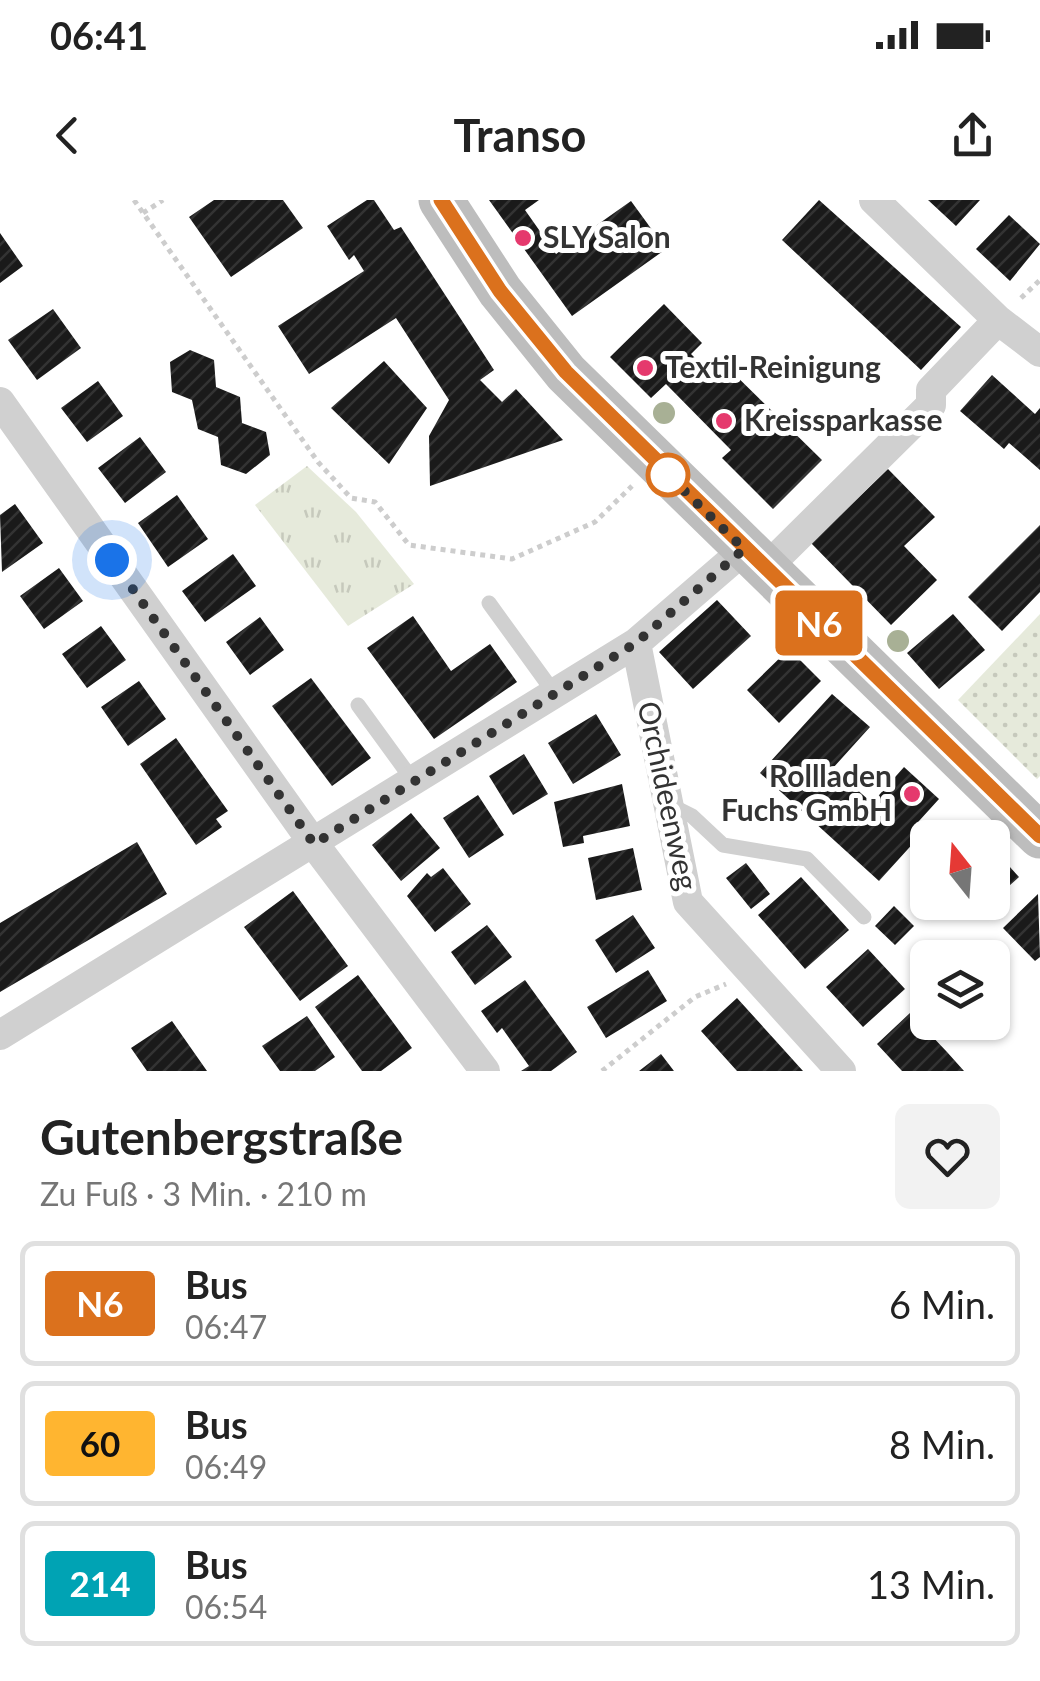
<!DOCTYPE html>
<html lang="de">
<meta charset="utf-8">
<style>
body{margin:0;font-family:Lato,sans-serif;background:#f2f2f2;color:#222;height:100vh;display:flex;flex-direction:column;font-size:38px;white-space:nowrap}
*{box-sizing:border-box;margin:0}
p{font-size:32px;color:#767676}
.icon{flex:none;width:55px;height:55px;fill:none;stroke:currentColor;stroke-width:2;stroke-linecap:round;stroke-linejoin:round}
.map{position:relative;height:871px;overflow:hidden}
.panel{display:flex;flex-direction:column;background:#fff;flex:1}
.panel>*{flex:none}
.badge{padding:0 20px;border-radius:8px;font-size:35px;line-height:65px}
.needle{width:65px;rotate:343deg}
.fabs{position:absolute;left:910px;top:620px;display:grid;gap:20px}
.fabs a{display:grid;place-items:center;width:100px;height:100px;border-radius:15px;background:#fff;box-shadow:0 2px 8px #0004;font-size:50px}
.you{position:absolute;width:50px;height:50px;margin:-25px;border:8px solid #fff;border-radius:50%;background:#1a73e8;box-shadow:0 0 0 15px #1a73e833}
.map>.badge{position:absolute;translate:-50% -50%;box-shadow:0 0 0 5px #fff}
.round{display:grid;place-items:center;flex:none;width:105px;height:105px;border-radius:15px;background:#f2f2f2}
.headline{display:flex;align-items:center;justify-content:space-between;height:170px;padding:0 40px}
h1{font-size:48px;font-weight:700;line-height:75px}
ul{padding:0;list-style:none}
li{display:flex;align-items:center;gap:30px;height:125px;margin:0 20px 15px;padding:0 20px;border:5px solid #e0e0e0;border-radius:15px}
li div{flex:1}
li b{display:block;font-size:38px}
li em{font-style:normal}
li .badge{min-width:110px;font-weight:700;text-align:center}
.status{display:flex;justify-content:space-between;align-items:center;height:70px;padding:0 50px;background:#fff;direction:ltr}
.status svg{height:28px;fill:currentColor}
header{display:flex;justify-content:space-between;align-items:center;height:130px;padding:0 40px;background:#fff;font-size:45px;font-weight:700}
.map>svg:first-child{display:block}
</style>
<div class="status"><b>06:41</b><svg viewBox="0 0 49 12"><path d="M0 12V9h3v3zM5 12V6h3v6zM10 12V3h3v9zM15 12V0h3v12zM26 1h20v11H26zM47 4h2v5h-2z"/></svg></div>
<header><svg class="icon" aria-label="back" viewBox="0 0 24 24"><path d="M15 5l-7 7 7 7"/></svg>Transo<svg class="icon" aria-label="share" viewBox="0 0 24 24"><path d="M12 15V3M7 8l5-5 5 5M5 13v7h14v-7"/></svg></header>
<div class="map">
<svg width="1040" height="871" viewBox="0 0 1040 871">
<defs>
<pattern id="grass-dots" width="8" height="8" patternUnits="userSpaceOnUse" patternTransform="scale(2.5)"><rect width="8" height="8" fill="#e6eadb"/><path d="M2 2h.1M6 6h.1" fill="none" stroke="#c6c9bc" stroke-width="1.8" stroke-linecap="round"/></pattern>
<pattern id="park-tufts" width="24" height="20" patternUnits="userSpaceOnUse" patternTransform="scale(2.5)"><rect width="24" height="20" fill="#e6eadb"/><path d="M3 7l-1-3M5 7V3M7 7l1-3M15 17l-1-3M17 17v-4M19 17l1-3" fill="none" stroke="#c6c9bc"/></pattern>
<pattern id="building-hatch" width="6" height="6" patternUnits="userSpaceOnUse" patternTransform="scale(2.5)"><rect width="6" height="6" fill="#1a1a1a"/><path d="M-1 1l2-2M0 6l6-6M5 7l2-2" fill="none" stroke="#333"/></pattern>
</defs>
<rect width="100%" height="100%" fill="#fff"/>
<path fill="url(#grass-dots)" d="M1040,414V576L1037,579L958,500Z"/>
<path fill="url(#park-tufts)" d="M307,266L356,312L414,384L348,426L255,305Z"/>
<path fill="url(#building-hatch)" d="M214,0H283L303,28L231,77L189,17Z
M367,0H374L394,30L401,27L494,170L480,180L502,202L516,189L563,240L430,286L429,236L449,200L396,118L309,174L278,126L364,71L354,55L349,60L327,26Z
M489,0H539L525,10L556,54L631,1L666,49L572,116Z
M819,0L961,127L921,170L782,40Z
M928,0H980L956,26Z
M1009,15L1040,44L1010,81L976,49Z
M0,33L23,66L0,83Z
M664,104L702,143L691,154L707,170L719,159L822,260L773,309L722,258L731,250L666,184L651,198L610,157Z
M53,109L81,148L37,180L8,140Z
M190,150L214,160L216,187L240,197L242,223L266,232L270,255L246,274L221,265L218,237L198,229L192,200L172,192L170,162Z
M384,161L427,208L389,264L331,208Z
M992,175L1035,214L1040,208V270L1009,243L1004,249L960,211Z
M98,181L123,216L87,242L61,208Z
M140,237L166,272L125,303L98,268Z
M888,269L935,317L904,346L937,380L891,425L811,343Z
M177,295L208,339L168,367L138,323Z
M15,304L43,343L2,372L0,315Z
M1040,325V392L1002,431L968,397Z
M233,354L256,386L205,422L182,391Z
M59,368L83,401L44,429L20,396Z
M717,400L751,436L693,489L659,452Z
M953,414L985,450L939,489L907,453Z
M413,416L451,471L490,444L517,482L434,539L367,448Z
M260,417L284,450L250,475L226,442Z
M101,426L126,460L87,488L62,454Z
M789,449L821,481L779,523L747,490Z
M311,478L371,558L332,586L272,506Z
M139,481L166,519L128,546L101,507Z
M832,494L870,527L833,568L872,603L904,567L939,599L919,621L927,628L879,681L760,573Z
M596,514L621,555L573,584L548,543Z
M176,538L228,611L216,619L222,627L196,645L140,564Z
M524,554L548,594L513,615L489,576Z
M622,584L630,626L583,636L584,643L563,647L554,602Z
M478,595L504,635L469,658L443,618Z
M411,613L440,648L401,681L372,645Z
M137,642L167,694L0,792V723Z
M992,647L1019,677L992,701Z
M633,648L642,690L596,700L588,658Z
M746,663L770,694L751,709L726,678Z
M443,668L471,704L435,732L407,696L427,673L431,677Z
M801,677L849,730L805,769L758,715Z
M293,691L348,766L300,801L244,727Z
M1038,694L1040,757L1035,761L1003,728Z
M894,706L914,726L895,745L875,726Z
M633,715L655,748L616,773L595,740Z
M487,725L512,757L475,785L451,752Z
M933,747L943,758H928V784L912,767Z
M868,749L905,789L863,827L826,787Z
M648,770L667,801L606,838L587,807Z
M358,775L412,848L381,871H362L315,807Z
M525,780L577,852L551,871H521L529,866L502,828L497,833L481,811Z
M737,798L775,840L803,871H737L701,831Z
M910,813L947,852L964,871H902L877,844Z
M307,816L335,857L315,871H280L262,846Z
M172,821L207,871H147L131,848Z
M661,854L674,871H639Z"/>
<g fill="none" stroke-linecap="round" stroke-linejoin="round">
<path stroke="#cdcdcd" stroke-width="5" stroke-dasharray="5 5" stroke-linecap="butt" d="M134,0L318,262L351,298L375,302L409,345L512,359L595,322L632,286
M143,13L163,0
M1021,98L1040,80
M602,871L695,797L726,784"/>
<path stroke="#d0d0d0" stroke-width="15" d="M489,403L555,494
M358,505L414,582
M668,604L692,616L723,645L807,659L864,717"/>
<path stroke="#d0d0d0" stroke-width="30" d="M874,0L998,120L1040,152
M0,202L314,644L485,871
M765,369L931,205V190L998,120
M636,443L688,702L841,871
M0,835L636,443L745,349"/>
<path stroke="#bdbdbd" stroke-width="45" d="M441,0L500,91L566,173L1040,636"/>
</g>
<g fill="#a8b095">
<circle cx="664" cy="213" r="11"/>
<circle cx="898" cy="441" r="11"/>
</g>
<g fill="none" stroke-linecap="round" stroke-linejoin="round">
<defs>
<path id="line" d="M441,0L500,91L566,172L1040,636"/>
</defs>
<use href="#line" stroke="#fff" stroke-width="22"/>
<use href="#line" stroke="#db711d" stroke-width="15"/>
<path stroke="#333" stroke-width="10" stroke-dasharray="0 18" d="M112,360L314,644L636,443L744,349L668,275"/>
</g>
<g fill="#e5396d" stroke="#fff" stroke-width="4">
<circle cx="523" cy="38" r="10"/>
<circle cx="645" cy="168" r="10"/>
<circle cx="724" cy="221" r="10"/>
<circle cx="912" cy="594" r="10"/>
</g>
<circle fill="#fff" stroke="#db711d" stroke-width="5" cx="668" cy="275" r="20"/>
<g text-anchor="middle" stroke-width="10" stroke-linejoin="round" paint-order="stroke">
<g font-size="30" font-weight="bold" fill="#333" stroke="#fff" text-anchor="start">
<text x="543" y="48">SLY Salon</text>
<text x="665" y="178">Textil-Reinigung</text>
<text x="744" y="231">Kreissparkasse</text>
<text x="892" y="587" text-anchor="end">Rollladen<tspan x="892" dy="34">Fuchs GmbH</tspan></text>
</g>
<g font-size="30" fill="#333" stroke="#fff">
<text transform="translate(667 596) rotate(78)" y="10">Orchideenweg</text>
</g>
</g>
</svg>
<div class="fabs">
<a><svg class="needle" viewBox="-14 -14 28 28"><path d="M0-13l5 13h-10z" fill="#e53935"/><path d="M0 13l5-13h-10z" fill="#767676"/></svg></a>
<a><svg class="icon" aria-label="layers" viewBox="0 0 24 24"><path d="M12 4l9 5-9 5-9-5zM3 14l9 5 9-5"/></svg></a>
</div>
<div class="you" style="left:112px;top:360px"></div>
<b class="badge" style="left:819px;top:423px;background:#db711d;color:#fff">N6</b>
</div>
<section class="panel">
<div class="headline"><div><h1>Gutenbergstraße</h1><p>Zu Fuß · 3 Min. · 210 m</p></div><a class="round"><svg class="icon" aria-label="heart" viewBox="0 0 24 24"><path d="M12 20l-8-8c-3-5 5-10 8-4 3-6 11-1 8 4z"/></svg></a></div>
<ul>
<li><span class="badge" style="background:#db711d;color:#fff">N6</span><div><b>Bus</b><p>06:47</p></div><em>6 Min.</em></li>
<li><span class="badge" style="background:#ffb530;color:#111">60</span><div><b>Bus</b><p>06:49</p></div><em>8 Min.</em></li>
<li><span class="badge" style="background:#00a3b4;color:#fff">214</span><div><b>Bus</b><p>06:54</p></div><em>13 Min.</em></li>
</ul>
</section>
